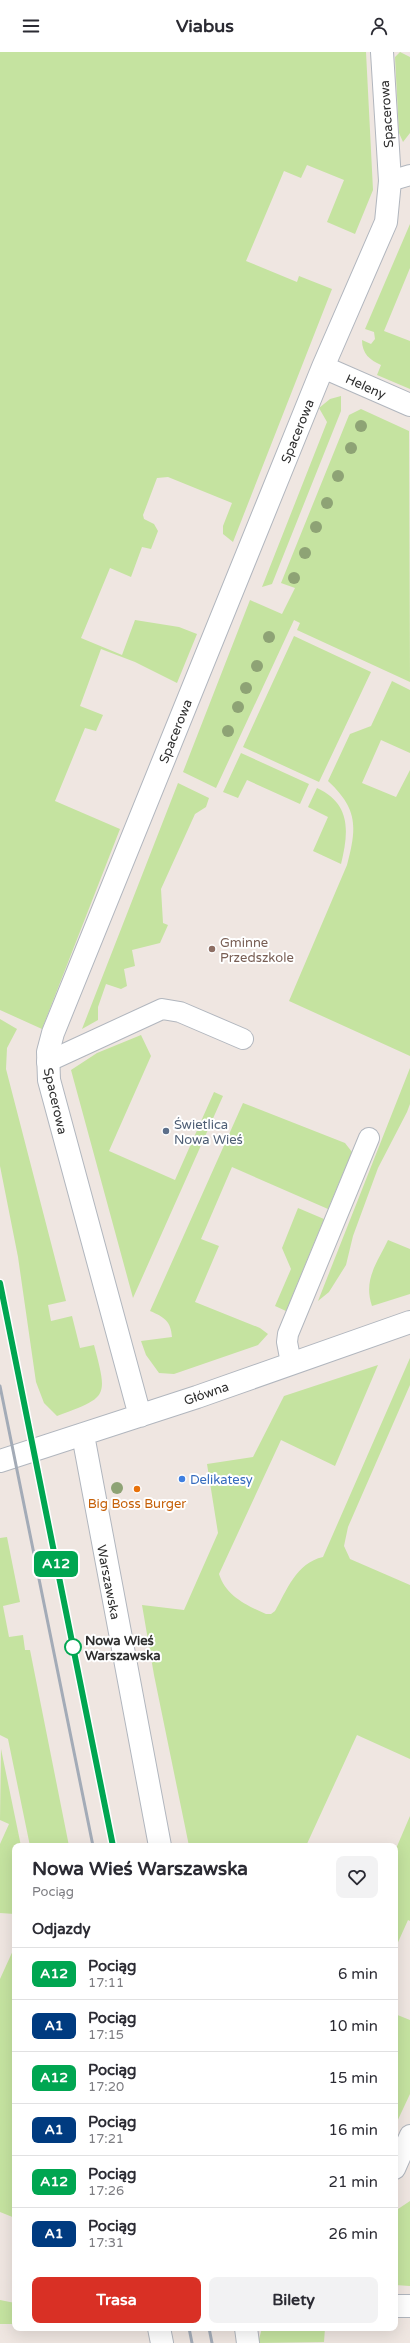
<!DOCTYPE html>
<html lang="pl">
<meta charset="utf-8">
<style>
body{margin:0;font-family:"Varela Round",sans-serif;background:#f2f2f3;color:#2b2b33;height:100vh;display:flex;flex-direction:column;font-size:15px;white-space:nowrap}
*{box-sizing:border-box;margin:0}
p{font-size:13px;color:#7c7c81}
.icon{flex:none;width:22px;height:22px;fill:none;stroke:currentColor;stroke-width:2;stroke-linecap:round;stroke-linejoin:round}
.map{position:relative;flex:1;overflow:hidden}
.side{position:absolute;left:12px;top:1791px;width:386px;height:488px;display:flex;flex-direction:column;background:#fff;border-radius:8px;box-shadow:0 4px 16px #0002}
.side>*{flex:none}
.badge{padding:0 8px;border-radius:6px;font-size:14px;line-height:26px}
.map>.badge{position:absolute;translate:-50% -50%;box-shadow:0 0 0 2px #fff}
h2{padding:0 20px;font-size:15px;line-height:36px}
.round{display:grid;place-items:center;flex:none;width:42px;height:42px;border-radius:8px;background:#f2f2f3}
.overview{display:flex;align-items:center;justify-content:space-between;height:68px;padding:0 20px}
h1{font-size:19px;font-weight:800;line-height:30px}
.primary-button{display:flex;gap:8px;margin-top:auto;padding:8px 20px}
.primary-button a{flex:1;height:46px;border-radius:8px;background:#d93025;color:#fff;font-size:16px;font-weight:800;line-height:46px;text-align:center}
.primary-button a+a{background:#f2f2f3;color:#2b2b33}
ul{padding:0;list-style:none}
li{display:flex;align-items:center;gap:12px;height:52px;padding:0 20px;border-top:1px solid #e1e1e2}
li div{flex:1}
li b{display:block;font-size:15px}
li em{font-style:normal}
li .badge{min-width:44px;font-weight:700;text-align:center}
header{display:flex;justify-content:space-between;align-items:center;height:52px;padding:0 20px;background:#fff;font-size:18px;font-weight:800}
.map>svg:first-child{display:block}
</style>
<header><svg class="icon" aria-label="menu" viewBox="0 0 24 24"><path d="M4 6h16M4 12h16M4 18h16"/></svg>Viabus<svg class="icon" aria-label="person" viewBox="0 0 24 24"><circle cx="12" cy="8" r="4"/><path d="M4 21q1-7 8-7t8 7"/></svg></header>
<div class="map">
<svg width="410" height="2291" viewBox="0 0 410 2291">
<rect width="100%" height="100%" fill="#efe6e1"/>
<path fill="#c5e3a0" d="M0,0H366L373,138L355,182L327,170L344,128L307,113L301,126L284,119L246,209L297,230L299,224L332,237L233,490L223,482V474L232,451L168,425L157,426L143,463L144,467L154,472L158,479L151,497L142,495L131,525L110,516L81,586L122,603L135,568L179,575L197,582L177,631L135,610L101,597L80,654L103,663L96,679L85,676L55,749L120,777L42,977L0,958Z
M400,0L410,5V81L403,90L399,81L395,5Z
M410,172V216L384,279L410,289V337L377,323L381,313C370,308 362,302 362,288L371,292L375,287L374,280L365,277Z
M341,344V359L272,532L262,535L327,370L319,356L330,347Z
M361,357L409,379L410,630L297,578L300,571L294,568L216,736L183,720L250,548L282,562L295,536L281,531L349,363Z
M294,584L371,620L319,730L243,695Z
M392,629L410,638V701L381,688L362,731L396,745L410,718V1004L289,949L347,813C357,775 358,757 328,729L350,682L371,674Z
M241,701L309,732L300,752L247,728L238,746L223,740Z
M178,731L209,746L206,755L195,762L161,837L163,871L168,873L160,891L132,898L135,914L124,917L127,934L121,937L106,932L98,955V968L82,977Z
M317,736C351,752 349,779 341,812L313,799L328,765L308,755Z
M0,967L17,977L7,996L6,1017L66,1249L48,1253L51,1269L72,1264L80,1296L94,1293C108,1346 108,1345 57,1364L44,1351L36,1330L18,1205L0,1114Z
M141,983L151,1004L109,1099L175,1128L214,1040L223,1044L133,1246L71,1018L97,1001Z
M410,1016V1052L407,1060L378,1116L353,1184L346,1213L329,1240L318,1249Z
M243,1051L345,1091L352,1100L328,1157L232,1115L201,1187L219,1194L195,1250L260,1276L268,1282L258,1293L174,1322L159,1321L146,1303L141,1289L172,1285C171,1269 164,1265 150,1259Z
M298,1156L324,1167L286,1259L275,1254L291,1217L282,1196Z
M388,1188L410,1197V1242L372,1254C363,1228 377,1211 388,1188Z
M410,1306V1333L348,1475L344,1494L350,1507L410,1533V1707L357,1683L306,1794H189L154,1623L142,1553L184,1558L218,1481L207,1412L253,1405L284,1344L378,1313L335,1414L281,1388L219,1522C226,1544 246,1553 266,1562H271L275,1559C287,1538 296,1511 323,1505Z
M7,1485L20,1550L3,1554L9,1585L23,1583L25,1598H30L69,1794H30L8,1687L0,1683V1486Z
M1,1697L21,1794H15V1862L0,1861V1792L9,1772L0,1768Z
M410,1764V1869L408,1868L395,1897V1799Z
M15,1894V2166L0,2160V1927Z
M395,1962L410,1968V2042L395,2074Z
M410,2149V2234L395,2233V2159Z
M0,2248L15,2251V2272H0Z
M57,2276H114V2277L71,2279Z
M262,2276H325L324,2290L258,2291Z"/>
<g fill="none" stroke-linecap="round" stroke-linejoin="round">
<defs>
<path id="service" d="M390,129L410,123
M47,1010L162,957L180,960L243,987
M291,1311L287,1290L288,1282L369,1086
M395,2117L410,2083"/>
<path id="minor" d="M323,315L410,353
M140,1364L49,1028L48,1000L53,981L323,315L386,170L390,129L382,0
M83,1383L160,1794
M0,1409L197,1345L410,1270
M395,2254H410
M159,2276L162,2291
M246,2276L248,2291"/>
</defs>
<use href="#service" stroke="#b1b6be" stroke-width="22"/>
<use href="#minor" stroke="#b1b6be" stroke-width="24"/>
<use href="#service" stroke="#fff" stroke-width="20"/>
<use href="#minor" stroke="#fff" stroke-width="22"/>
<path stroke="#a3abb7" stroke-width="3" d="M0,1231L113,1794
M0,1334L93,1794
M189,2276L192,2291
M209,2276L212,2291"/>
</g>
<g fill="#8ea375">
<circle cx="361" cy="374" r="6"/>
<circle cx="351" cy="396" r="6"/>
<circle cx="338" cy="424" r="6"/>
<circle cx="327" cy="451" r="6"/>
<circle cx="316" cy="475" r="6"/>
<circle cx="305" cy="501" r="6"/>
<circle cx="294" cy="526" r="6"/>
<circle cx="269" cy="585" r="6"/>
<circle cx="257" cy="614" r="6"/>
<circle cx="246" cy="636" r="6"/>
<circle cx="238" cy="655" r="6"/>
<circle cx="228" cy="679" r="6"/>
<circle cx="117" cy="1436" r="6"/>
</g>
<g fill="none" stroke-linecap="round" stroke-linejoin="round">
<defs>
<path id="line" d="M0,1231L113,1794"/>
</defs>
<use href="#line" stroke="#fff" stroke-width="9"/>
<use href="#line" stroke="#00a651" stroke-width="6"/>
</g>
<circle fill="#8d6e63" stroke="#fff" stroke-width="1.5" cx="212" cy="897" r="4"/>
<circle fill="#5c6f8a" stroke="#fff" stroke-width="1.5" cx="166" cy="1079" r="4"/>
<circle fill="#3f7fe0" stroke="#fff" stroke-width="1.5" cx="182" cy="1427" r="4"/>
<circle fill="#e8710a" stroke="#fff" stroke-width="1.5" cx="137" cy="1437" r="4"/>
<circle fill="#fff" stroke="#00a651" stroke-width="2" cx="73" cy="1595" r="8"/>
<g text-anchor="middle" stroke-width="4" stroke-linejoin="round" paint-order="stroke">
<g font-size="13" fill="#2e2e2e" stroke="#fff">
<text transform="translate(386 62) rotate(-94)" y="5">Spacerowa</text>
<text transform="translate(366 334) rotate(24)" y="5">Heleny</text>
<text transform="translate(297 379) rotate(-68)" y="5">Spacerowa</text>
<text transform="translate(175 679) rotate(-68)" y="5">Spacerowa</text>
<text transform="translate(56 1049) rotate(77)" y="5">Spacerowa</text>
<text transform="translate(206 1341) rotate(-19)" y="5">Główna</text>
<text transform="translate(109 1530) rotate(79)" y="5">Warszawska</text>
</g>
<g font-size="13" fill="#785e54" stroke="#fff" text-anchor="start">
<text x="220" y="895">Gminne<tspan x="220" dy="15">Przedszkole</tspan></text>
</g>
<g font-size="13" fill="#4e5e75" stroke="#fff" text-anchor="start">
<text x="174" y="1077">Świetlica<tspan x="174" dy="15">Nowa Wieś</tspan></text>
</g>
<g font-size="13" fill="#366cbe" stroke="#fff" text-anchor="start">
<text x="190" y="1432">Delikatesy</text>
</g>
<g font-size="13" fill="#c56008" stroke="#fff">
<text x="137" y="1456">Big Boss Burger</text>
</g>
<g font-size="13" font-weight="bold" fill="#2e2e2e" stroke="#fff" text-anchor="start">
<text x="85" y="1593">Nowa Wieś<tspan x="85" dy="15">Warszawska</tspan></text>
</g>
</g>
</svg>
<b class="badge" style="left:56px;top:1512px;background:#00a651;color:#fff">A12</b>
<section class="side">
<div class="overview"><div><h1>Nowa Wieś Warszawska</h1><p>Pociąg</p></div><a class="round"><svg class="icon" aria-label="heart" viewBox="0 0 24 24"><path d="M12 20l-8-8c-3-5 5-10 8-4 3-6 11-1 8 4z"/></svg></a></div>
<h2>Odjazdy</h2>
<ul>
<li><span class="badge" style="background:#00a651;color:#fff">A12</span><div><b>Pociąg</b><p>17:11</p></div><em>6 min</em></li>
<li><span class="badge" style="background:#003b80;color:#fff">A1</span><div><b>Pociąg</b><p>17:15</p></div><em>10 min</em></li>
<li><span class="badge" style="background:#00a651;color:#fff">A12</span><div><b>Pociąg</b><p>17:20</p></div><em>15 min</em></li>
<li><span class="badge" style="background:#003b80;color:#fff">A1</span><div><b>Pociąg</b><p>17:21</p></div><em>16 min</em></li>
<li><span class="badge" style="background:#00a651;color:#fff">A12</span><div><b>Pociąg</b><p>17:26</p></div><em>21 min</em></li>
<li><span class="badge" style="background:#003b80;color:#fff">A1</span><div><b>Pociąg</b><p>17:31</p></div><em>26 min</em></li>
</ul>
<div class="primary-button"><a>Trasa</a><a>Bilety</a></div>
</section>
</div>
